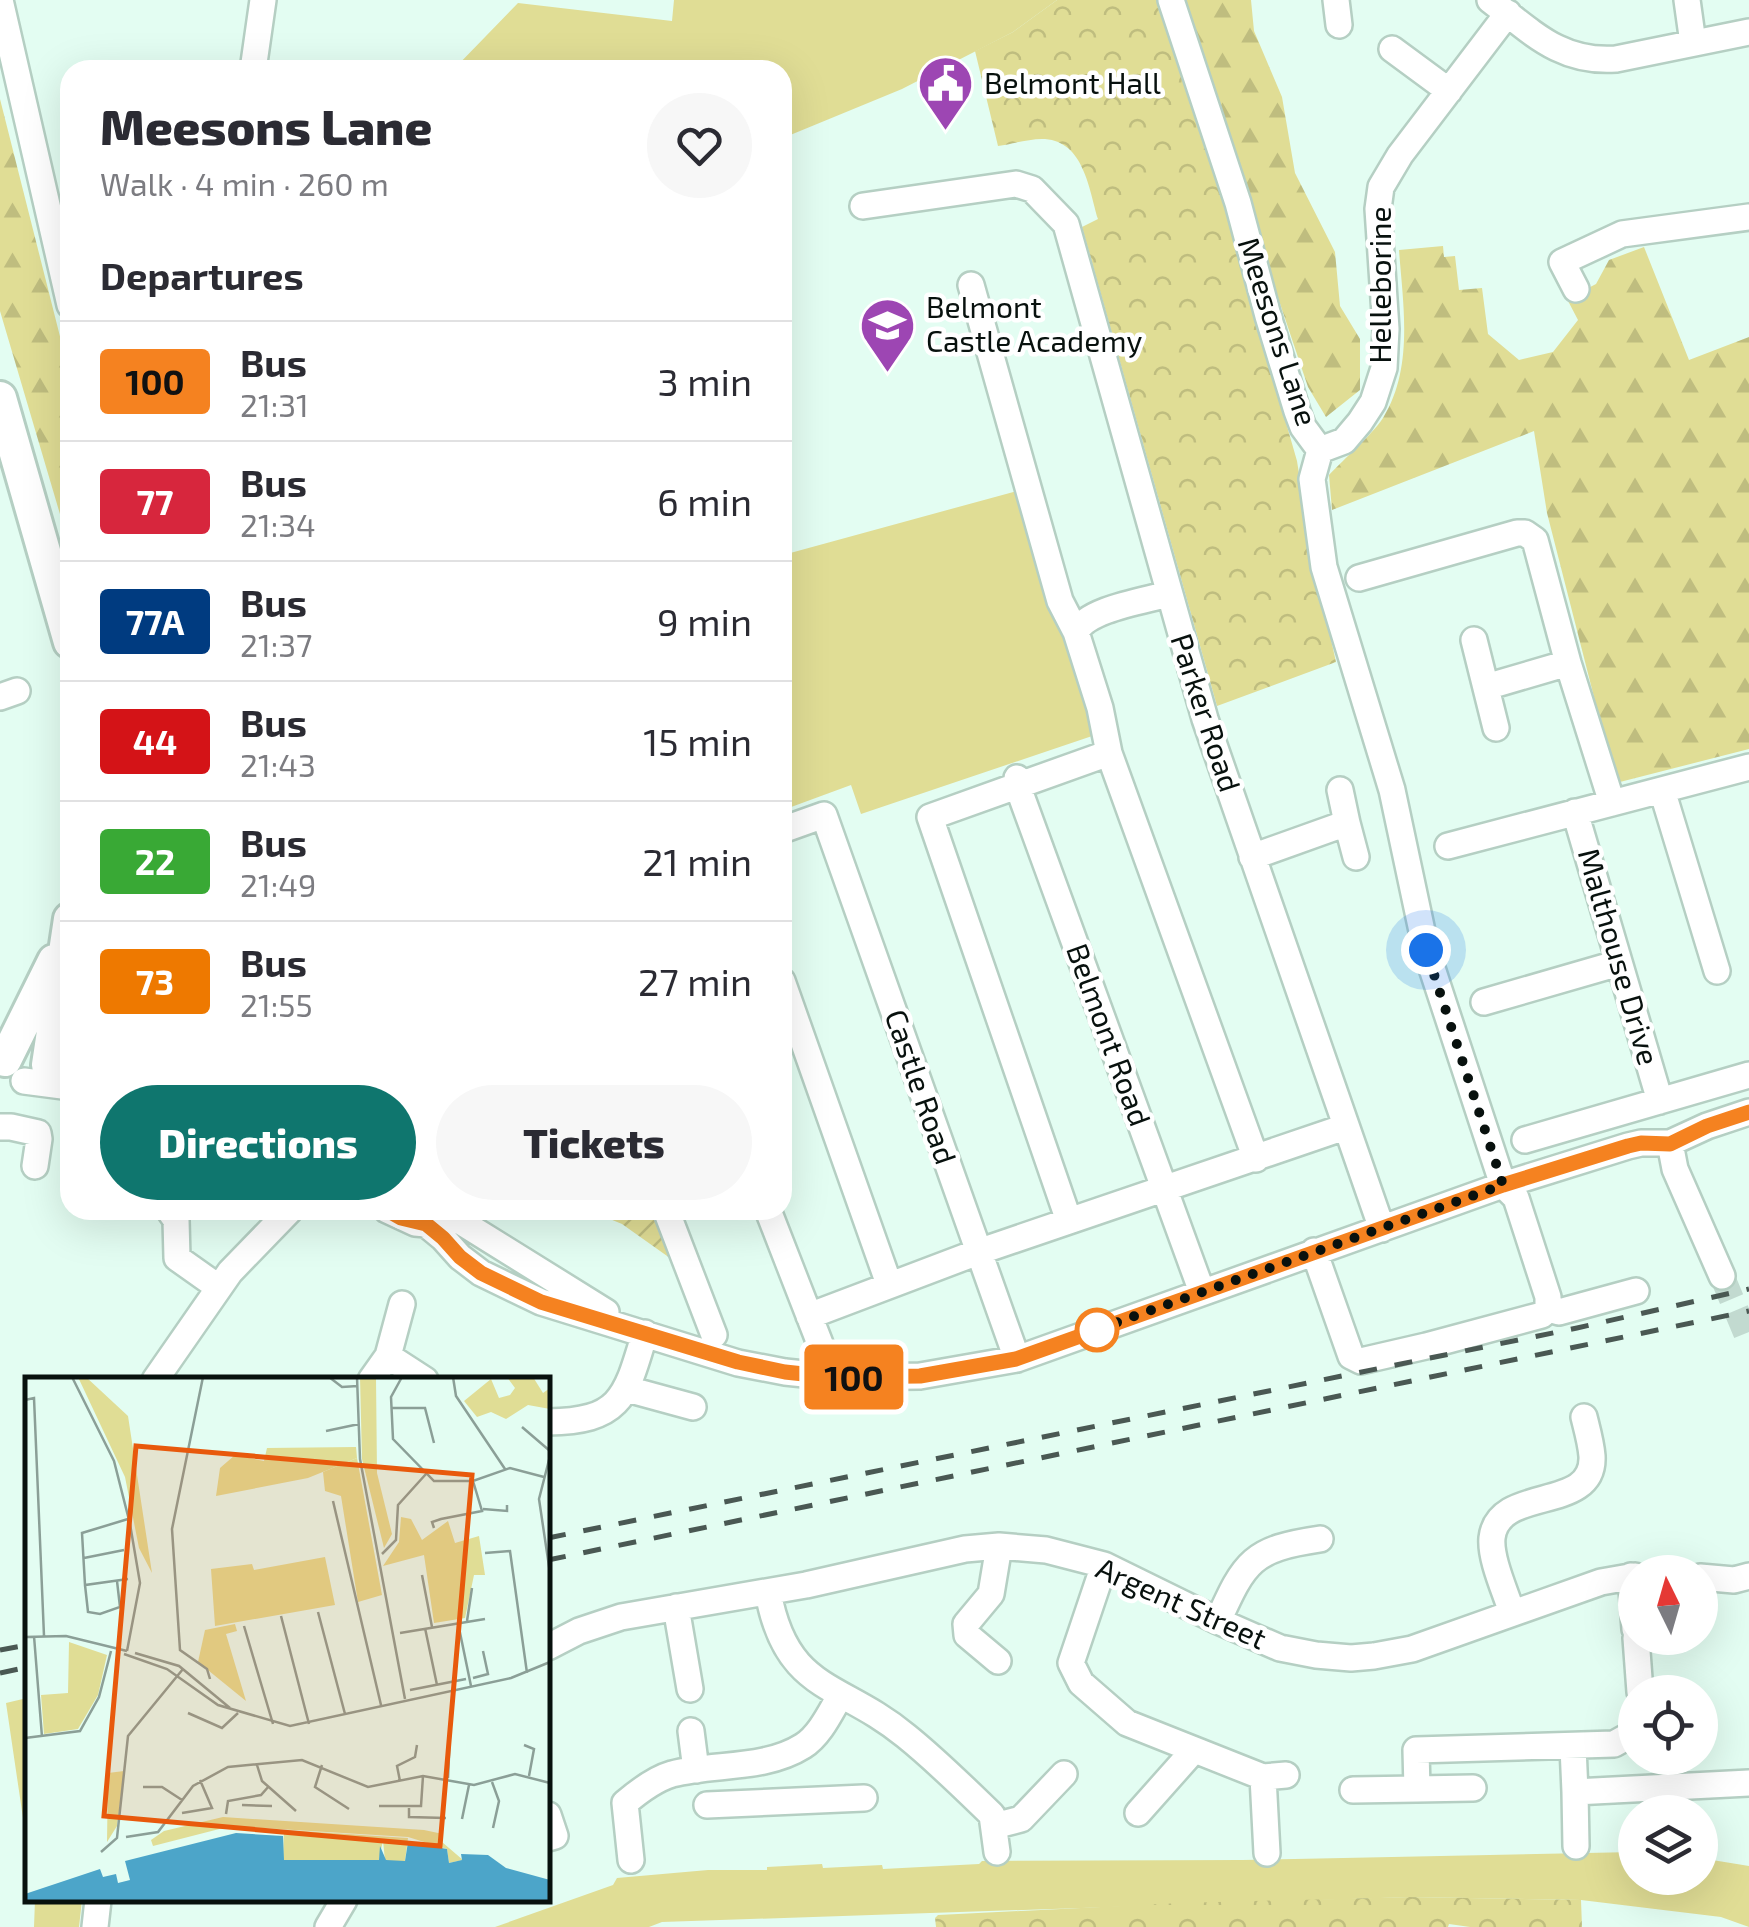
<!DOCTYPE html>
<meta charset="utf-8">
<style>
body{margin:0;font-family:"Exo 2",sans-serif;background:#f7f7f7;color:#2b2b33;height:100vh;display:flex;flex-direction:column;font-size:38px;white-space:nowrap}
*{box-sizing:border-box;margin:0}
p{font-size:32px;color:#7c7c81}
.icon{flex:none;width:55px;height:55px;fill:none;stroke:currentColor;stroke-width:2;stroke-linecap:round;stroke-linejoin:round}
.map{position:relative;flex:1;overflow:hidden}
.side{position:absolute;left:60px;top:60px;width:732px;height:1160px;display:flex;flex-direction:column;background:#fff;border-radius:30px;box-shadow:0 10px 40px #0002}
.side>*{flex:none}
.badge{padding:0 20px;border-radius:8px;font-size:35px;line-height:65px}
.needle{width:65px;rotate:355deg}
.controls{position:absolute;left:1618px;top:1555px;display:grid;gap:20px}
.controls a{display:grid;place-items:center;width:100px;height:100px;border-radius:50%;background:#fff;box-shadow:0 10px 40px #0002;font-size:50px}
.you{position:absolute;width:50px;height:50px;margin:-25px;border:8px solid #fff;border-radius:50%;background:#1a73e8;box-shadow:0 0 0 15px #1a73e833}
.map>.badge{position:absolute;translate:-50% -50%;box-shadow:0 0 0 5px #fff}
h2{padding:0 40px;font-size:38px;line-height:90px}
.round{display:grid;place-items:center;flex:none;width:105px;height:105px;border-radius:52px;background:#f7f7f7}
.summary{display:flex;align-items:center;justify-content:space-between;height:170px;padding:0 40px}
h1{font-size:48px;font-weight:800;line-height:75px}
.button{display:flex;gap:20px;margin-top:auto;padding:20px 40px}
.button a{flex:1;height:115px;border-radius:60px;background:#0f766e;color:#fff;font-size:40px;font-weight:800;line-height:115px;text-align:center}
.button a+a{background:#f7f7f7;color:#2b2b33}
ul{padding:0;list-style:none}
li{display:flex;align-items:center;gap:30px;height:120px;padding:0 40px;border-top:2px solid #e1e1e2}
li div{flex:1}
li b{display:block;font-size:38px}
li em{font-style:normal}
li .badge{min-width:110px;font-weight:700;text-align:center}
.map>svg:first-child{display:block}
</style>
<div class="map">
<svg width="1749" height="1927" viewBox="0 0 1749 1927">
<defs>
<pattern id="forest-firs" width="22" height="20" patternUnits="userSpaceOnUse" patternTransform="scale(2.5)"><rect width="22" height="20" fill="#e0dd95"/><path d="M5 1l3.5 6h-7zM16 11l3.5 6h-7z" fill="#bfbd7f"/></pattern>
<pattern id="park-crowns" width="20" height="18" patternUnits="userSpaceOnUse" patternTransform="scale(2.5)"><rect width="20" height="18" fill="#e0dd95"/><path d="M2 6a3 3 0 1 1 6 0M12 15a3 3 0 1 1 6 0" fill="none" stroke="#bfbd7f"/></pattern>
<pattern id="garden-furrows" width="10" height="10" patternUnits="userSpaceOnUse" patternTransform="scale(2.5)"><rect width="10" height="10" fill="#e0dd95"/><path d="M-1 1l2-2M0 10L10 0M9 11l2-2" fill="none" stroke="#bfbd7f"/></pattern>
</defs>
<rect width="100%" height="100%" fill="#e3fdf2"/>
<path fill="#e0dd95" d="M674,0H1057L1013,32L902,89L783,138L782,70H453L518,3L672,21Z
M1024,489L1101,733L861,814L851,785L783,810V555Z
M27,1698H28L27,1845L6,1703Z
M1635,1852V1878H1700V1858L1749,1866V1927L1721,1917L1581,1900L1410,1897L662,1922L649,1927H495L613,1885L617,1878L708,1870H767V1867L822,1864L823,1868L882,1865L883,1869L979,1864L982,1861L1242,1860Z
M35,1900H82L79,1927H34Z"/>
<path fill="url(#forest-firs)" d="M1184,0H1251L1254,31L1282,97L1295,173L1335,252L1340,306L1360,339V390L1326,417L1308,387L1256,232Z
M0,99L70,376V548L0,311Z
M1443,246L1444,257L1455,256L1459,290L1482,288L1488,334L1519,360L1553,352L1578,320L1567,299L1596,284L1609,260L1644,247L1689,360L1749,337V749L1616,783L1547,513L1534,431L1332,510L1329,475C1345,458 1371,436 1383,418C1414,368 1403,305 1399,250Z"/>
<path fill="url(#park-crowns)" d="M1057,0H1160L1203,133L1297,461L1311,550L1336,662L1217,706L1082,227L1098,219C1089,189 1084,142 1045,139C1031,138 1013,144 998,146L975,51L1013,32Z
M1410,1897L1581,1900L1582,1927H1470L1449,1924L1448,1927H936L935,1918L938,1915L1180,1903Z"/>
<path fill="url(#garden-furrows)" d="M588,1210H662L684,1268L622,1224Z"/>
<g fill="none" stroke-linecap="round" stroke-linejoin="round">
<path stroke="#c2dad0" stroke-width="25" stroke-dasharray="25 12" stroke-linecap="butt" d="M1722,1276L1749,1341"/>
<defs>
<path id="minor" d="M0,0L70,305
M1171,0L1238,203L1268,316L1297,411L1303,427L1320,450
M1336,0L1339,25
M1490,0C1532,32 1560,63 1616,59L1749,32
M1687,0L1693,43
M1392,49L1449,91
M253,70L263,0
M863,206L1016,184L1032,189L1066,224L1205,719L1382,1229
M971,285L1060,601L1076,632
M1576,289L1562,262L1622,234L1749,217
M1320,450L1344,441L1360,422L1373,402L1384,368L1386,329L1378,209L1381,187L1400,155L1508,13
M1359,578L1517,533H1525L1535,540L1568,663L1612,803
M1474,640L1496,728
M1486,687L1568,663
M0,697L17,691
M1109,753L1100,708L1076,632C1087,609 1144,601 1168,594
M1017,778L1018,787L1202,1292
M1340,790L1347,823
M1662,790L1717,971
M1575,812L1660,1101
M782,830L824,815L1017,1359
M1448,846L1749,767
M1252,857L1347,823L1356,857
M782,981L889,1284
M1484,1002L1619,963
M24,1081L70,1087
M0,1127H11L38,1133L39,1139L35,1166
M1525,1140L1749,1075
M1670,1143L1675,1169L1722,1276
M169,1210L176,1220L177,1258L218,1287
M387,1210L415,1223L426,1224L443,1238L460,1257L481,1273L541,1302L738,1363L785,1372L833,1377L920,1376L1017,1359L1503,1185L1628,1146L1641,1143H1670L1707,1126L1749,1112
M442,1210L606,1312
M666,1210L714,1335
M768,1210L833,1377
M1069,1221L930,817L1109,753L1256,1159
M1314,1251L1351,1356L1361,1361L1426,1346L1542,1315L1548,1309V1297L1516,1198L1503,1185L1426,950L1392,790L1324,567L1312,479L1320,450
M1548,1309L1559,1312L1636,1291
M809,1316L978,1252L1345,1127
M388,1356L425,1380
M155,1380L230,1272L290,1210
M371,1380L388,1356L402,1304
M627,1389L693,1407
M548,1422C622,1421 626,1396 645,1333
M1104,1565L1071,1663L1081,1683L1127,1723L1263,1777L1286,1775
M1631,1576L1635,1629
M1700,1577L1734,1580L1749,1576
M768,1592C786,1693 841,1682 906,1736C936,1760 964,1788 992,1815L997,1852
M676,1607L690,1689
M1512,1613C1506,1593 1490,1559 1492,1538C1498,1484 1595,1514 1592,1456C1591,1443 1587,1429 1584,1417
M1218,1621C1245,1561 1252,1549 1320,1539
M1636,1638L1640,1692
M548,1647L579,1631L621,1617L806,1585L965,1549L999,1546L1046,1550L1104,1565L1218,1621L1280,1648L1316,1655L1351,1658L1374,1656L1412,1649L1601,1582L1635,1576
M998,1661L967,1635L966,1624L991,1594L999,1546
M691,1731L696,1770
M1573,1747L1575,1792L1749,1783
M1263,1777L1267,1853
M1417,1789L1473,1788
M1353,1790L1417,1789L1416,1750L1614,1744L1632,1734L1635,1728
M1575,1792L1576,1846
M707,1805L864,1798
M1138,1813L1194,1750
M548,1815L555,1836L548,1838
M994,1826L1021,1819L1064,1774
M631,1860L625,1803C639,1791 655,1779 672,1774C714,1763 765,1770 803,1746C820,1735 830,1713 840,1696
M95,1927L98,1900
M328,1927L344,1900"/>
<path id="major" d="M0,398L70,642
M5,1060L54,961
M48,1065L70,919"/>
</defs>
<use href="#minor" stroke="#b5cfc3" stroke-width="30"/>
<use href="#major" stroke="#b5cfc3" stroke-width="38"/>
<use href="#minor" stroke="#fff" stroke-width="25"/>
<use href="#major" stroke="#fff" stroke-width="32"/>
<path stroke="#4a5853" stroke-width="5" stroke-dasharray="18 18" stroke-linecap="butt" d="M548,1538L1577,1328L1749,1289
M548,1560L1749,1311
M0,1650L28,1645
M0,1673L28,1667"/>
</g>
<g fill="none" stroke-linecap="round" stroke-linejoin="round">
<defs>
<path id="line" d="M387,1210L401,1218L426,1224L443,1238L460,1257L481,1273L541,1302L738,1362L785,1372L832,1377L920,1376L1016,1359L1503,1185L1628,1146L1641,1143L1670,1144L1707,1126L1749,1112"/>
</defs>
<use href="#line" stroke="#fff" stroke-width="22"/>
<use href="#line" stroke="#f58220" stroke-width="15"/>
<path stroke="#08110e" stroke-width="10" stroke-dasharray="0 18" d="M1097,1330L1090,1332L1503,1185L1426,950"/>
</g>
<defs>
<symbol id="civic-pin" viewBox="-11 -11 22 30"><path d="M0 17L-7.5 6A9.5 9.5 0 1 1 7.5 6Z" fill="#9d46b3" stroke="#fff"/><path d="M-.6-6.5H3V-4.5H.6V-3L4-1V1h2V6H-6V1h2V-1L-.6-3ZM-1.2 2.5V6h2.4V2.5Z" fill="#fff"/></symbol>
<symbol id="school-pin" viewBox="-11 -11 22 30"><path d="M0 17L-7.5 6A9.5 9.5 0 1 1 7.5 6Z" fill="#9d46b3" stroke="#fff"/><path d="M0-5L7-2L0 1L-7-2ZM-4 1L0 2.5L4 1V4Q0 6-4 4Z" fill="#fff"/></symbol>
</defs>
<g fill-rule="evenodd">
<use href="#civic-pin" x="914" y="52" width="63" height="86"/>
<use href="#school-pin" x="856" y="294" width="63" height="86"/>
</g>
<circle fill="#fff" stroke="#f58220" stroke-width="5" cx="1097" cy="1330" r="20"/>
<g text-anchor="middle" stroke-width="9" stroke-linejoin="round" paint-order="stroke">
<g font-size="30" fill="#08110e" stroke="#fff" text-anchor="start">
<text x="984" y="94">Belmont Hall</text>
<text x="926" y="318">Belmont<tspan x="926" dy="34">Castle Academy</tspan></text>
</g>
<g font-size="30" fill="#08110e" stroke="#fff">
<text transform="translate(1381 285) rotate(-90)" y="10">Helleborine</text>
<text transform="translate(1277 332) rotate(72)" y="10">Meesons Lane</text>
<text transform="translate(1205 713) rotate(72)" y="10">Parker Road</text>
<text transform="translate(1618 957) rotate(74)" y="10">Malthouse Drive</text>
<text transform="translate(1108 1035) rotate(70)" y="10">Belmont Road</text>
<text transform="translate(920 1087) rotate(71)" y="10">Castle Road</text>
<text transform="translate(1181 1604) rotate(24)" y="10">Argent Street</text>
</g>
</g>
<g transform="translate(25 1377)">
<rect width="525" height="525" fill="#e3fdf2"/>
<path d="M331,70L332,81L283,101L191,119L195,91L210,78L239,84L242,71ZM300,180L310,228L190,249L186,192L227,187L229,193ZM99,394L92,449L82,465L83,396ZM198,440L399,453L418,457L417,465L438,483L424,486L422,472L383,460L206,449L128,469L126,463L139,454Z" fill="#e0dd95"/>
<path d="M53,0H61L103,39L127,196L114,171L100,100ZM335,0H358L351,1L352,96L367,157L359,171L337,82ZM482,0H508L518,16L525,11V32L503,28L481,42L466,35L452,40L439,24L466,2L474,21L485,18L490,11ZM376,140L386,142L397,163L423,144L430,166L454,159L460,198H449L440,241L409,246L399,178L358,189L374,165Z" fill="#e0dd95"/>
<path d="M332,81L357,218L333,225L316,119L300,114L298,95ZM44,265L82,278L73,318L53,352L19,357L16,318L43,316ZM259,453L383,461L380,484H360L358,463L354,483H258Z" fill="#e0dd95"/>
<path d="M210,247L212,254L201,257L221,324L173,285L180,253Z" fill="#e0dd95"/>
<path d="M211,456L258,459L259,483H354L355,469L361,483L380,484L383,465L422,472L424,486L437,483L436,477L463,478L481,491L525,503V525H0V517L75,492L78,500L91,497L93,506L105,503L100,484Z" fill="#4ca5c9"/>
<path fill="none" stroke="#8b9f97" stroke-width="2.5" d="M47,0L89,84L105,147L115,206L102,274M178,0L147,152L155,273L182,292L185,302M304,0L317,10L333,9M332,0L335,82L380,322M377,0L366,20L368,62L409,104H448L485,91L519,100M428,0L431,19L480,92M0,23L9,21L19,259M366,31H400L409,66M497,50L525,74M301,54L334,47M525,79L514,122L525,196M308,124L356,328M458,132L482,134V128M409,151L407,145L416,142L457,134L448,104M460,176L485,174L502,296M357,177L371,163L373,128L401,97M59,181L99,173M397,198L407,250M103,202L60,208L57,156L103,142M60,208L63,235L75,237L95,230L92,204M293,235L320,337M256,239L284,347M442,244L447,211M433,246L446,309M219,249L248,347M400,251L412,308M375,256L460,242M9,259L17,360M0,260L41,259L102,274M110,276L154,289L205,331M99,277L142,292L193,328L265,349L486,301L525,285M448,301L463,297L458,274M385,313L441,302M163,336L197,351L213,336M0,361L55,354L74,320L86,274M499,368L509,372L504,399M232,388L237,404L271,434M297,388L290,410L324,432M423,401L425,357M375,404L372,389L390,380L392,368M467,405L474,424L468,451M118,410H137L157,423M217,428L247,429M354,429H396L398,399M384,431V440L421,441M157,436L187,431L175,403M201,437L203,424L236,418L244,409M437,442L444,408M101,460L133,455L168,409L203,390L277,383L343,410L398,399L449,408L490,397L525,406M76,475L92,461L103,359L158,292"/>
<path fill="#e8590c" fill-opacity="0.15" stroke="#e8590c" stroke-width="5" d="M111,69L447,98L415,469L79,439Z"/>
<rect width="525" height="525" fill="none" stroke="#08110e" stroke-width="5"/>
</g>
</svg>
<div class="controls">
<a><svg class="needle" viewBox="-14 -14 28 28"><path d="M0-13l5 13h-10z" fill="#e53935"/><path d="M0 13l5-13h-10z" fill="#7c7c81"/></svg></a>
<a><svg class="icon" aria-label="locate" viewBox="0 0 24 24"><circle cx="12" cy="12" r="6"/><path d="M12 2v4M12 18v4M2 12h4M18 12h4"/></svg></a>
<a><svg class="icon" aria-label="layers" viewBox="0 0 24 24"><path d="M12 4l9 5-9 5-9-5zM3 14l9 5 9-5"/></svg></a>
</div>
<div class="you" style="left:1426px;top:950px"></div>
<b class="badge" style="left:854px;top:1377px;background:#f58220;color:#111">100</b>
<section class="side">
<div class="summary"><div><h1>Meesons Lane</h1><p>Walk · 4 min · 260 m</p></div><a class="round"><svg class="icon" aria-label="heart" viewBox="0 0 24 24"><path d="M12 20l-8-8c-3-5 5-10 8-4 3-6 11-1 8 4z"/></svg></a></div>
<h2>Departures</h2>
<ul>
<li><span class="badge" style="background:#f58220;color:#111">100</span><div><b>Bus</b><p>21:31</p></div><em>3 min</em></li>
<li><span class="badge" style="background:#d7263d;color:#fff">77</span><div><b>Bus</b><p>21:34</p></div><em>6 min</em></li>
<li><span class="badge" style="background:#003b80;color:#fff">77A</span><div><b>Bus</b><p>21:37</p></div><em>9 min</em></li>
<li><span class="badge" style="background:#d41317;color:#fff">44</span><div><b>Bus</b><p>21:43</p></div><em>15 min</em></li>
<li><span class="badge" style="background:#39a935;color:#fff">22</span><div><b>Bus</b><p>21:49</p></div><em>21 min</em></li>
<li><span class="badge" style="background:#ee7900;color:#fff">73</span><div><b>Bus</b><p>21:55</p></div><em>27 min</em></li>
</ul>
<div class="button"><a>Directions</a><a>Tickets</a></div>
</section>
</div>
